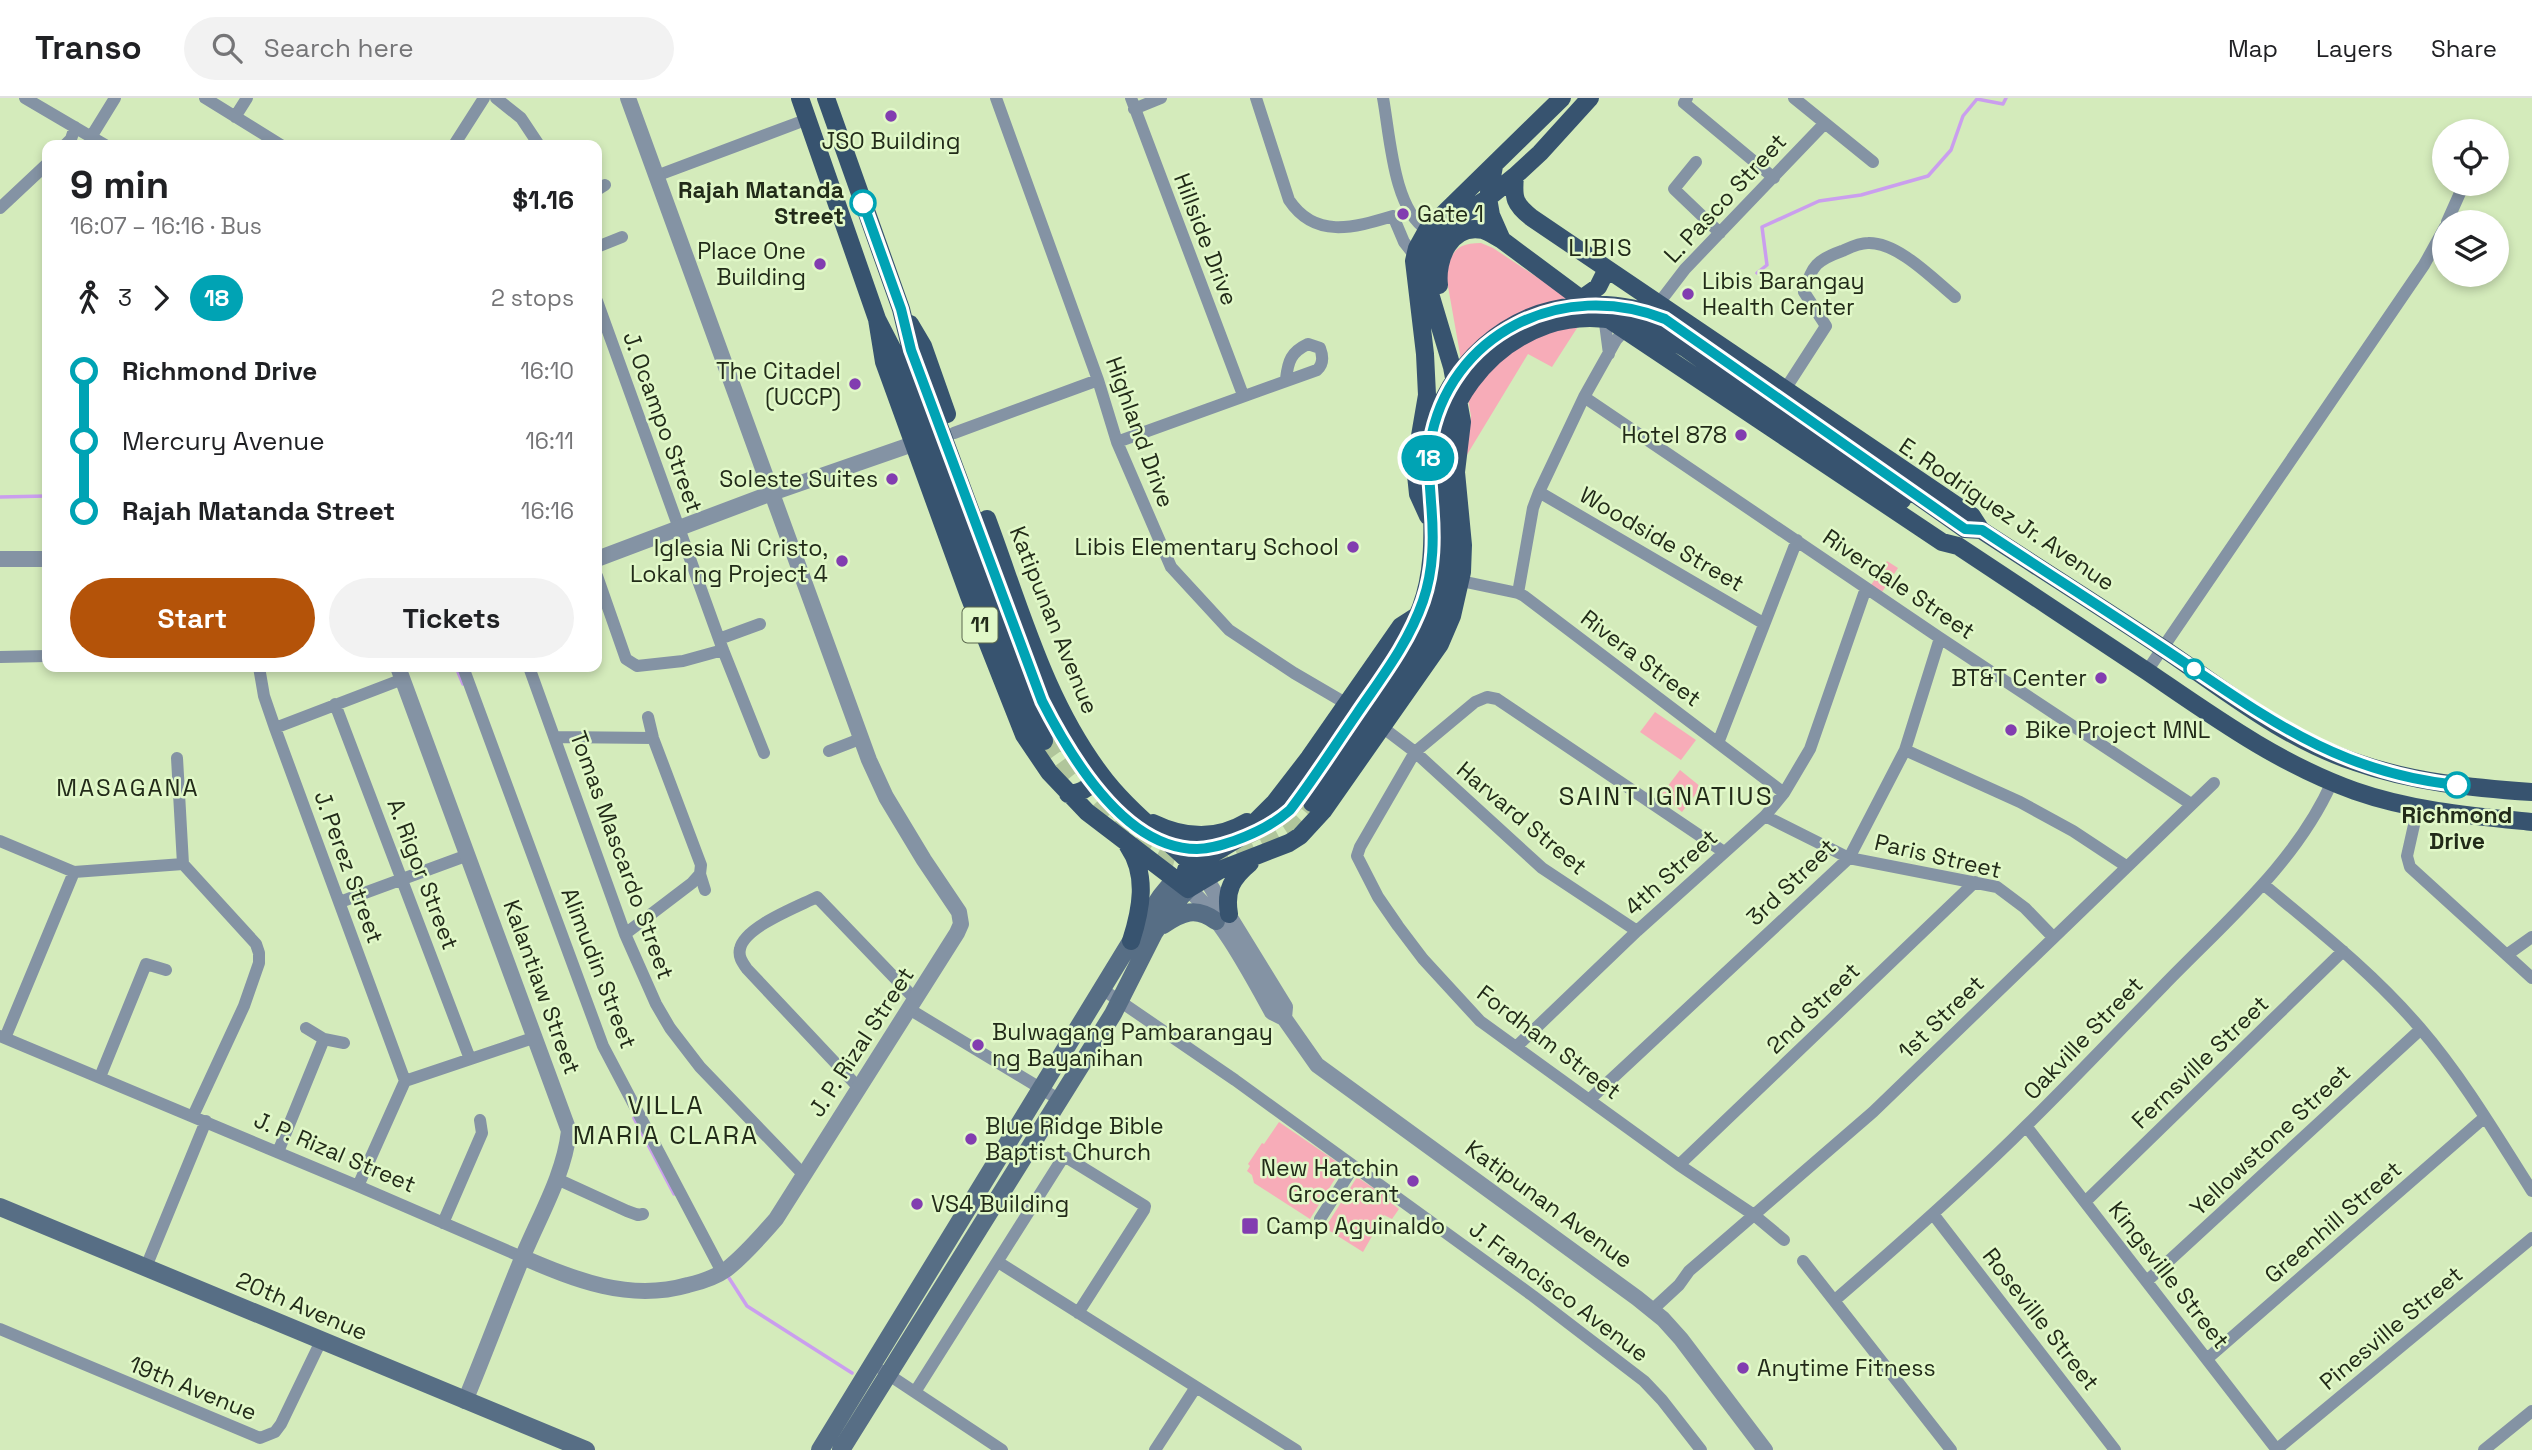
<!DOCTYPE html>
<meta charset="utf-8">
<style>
body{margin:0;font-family:"Space Grotesk",sans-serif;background:#f2f2f2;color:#202124;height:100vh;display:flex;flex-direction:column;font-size:26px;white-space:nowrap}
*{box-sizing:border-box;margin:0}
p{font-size:23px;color:#757577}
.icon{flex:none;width:38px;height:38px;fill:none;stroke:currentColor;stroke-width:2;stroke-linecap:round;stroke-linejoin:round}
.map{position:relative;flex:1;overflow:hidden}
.details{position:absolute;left:42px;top:42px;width:560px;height:532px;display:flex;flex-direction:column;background:#fff;border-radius:14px;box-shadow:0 4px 10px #0003}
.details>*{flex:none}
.badge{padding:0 14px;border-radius:23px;font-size:24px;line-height:46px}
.buttons{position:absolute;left:2432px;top:21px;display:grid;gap:14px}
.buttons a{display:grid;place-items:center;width:77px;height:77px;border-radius:50%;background:#fff;box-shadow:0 4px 10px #0003;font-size:35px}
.map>.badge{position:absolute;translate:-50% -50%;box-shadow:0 0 0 4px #fff}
.legs{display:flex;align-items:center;gap:10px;height:77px;padding:0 28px;font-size:23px}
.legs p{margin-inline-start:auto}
.head{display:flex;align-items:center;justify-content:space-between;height:119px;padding:0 28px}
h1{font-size:38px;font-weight:600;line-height:52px}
.primary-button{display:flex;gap:14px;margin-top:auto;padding:14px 28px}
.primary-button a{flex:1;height:80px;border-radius:42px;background:#b45309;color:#fff;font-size:28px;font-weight:600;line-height:80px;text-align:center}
.primary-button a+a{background:#f2f2f2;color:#202124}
ul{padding:0 28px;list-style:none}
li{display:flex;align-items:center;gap:24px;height:70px;font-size:26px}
li i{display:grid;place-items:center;width:10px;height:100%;margin:0 9px;background:currentColor}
li i::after{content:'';width:18px;height:18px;margin:-9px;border:5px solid;border-radius:50%;background:#fff}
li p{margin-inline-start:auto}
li:first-child i{background:linear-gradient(#0000 50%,currentColor 0)}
li:last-child i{background:linear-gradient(currentColor 50%,#0000 0)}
header{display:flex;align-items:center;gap:42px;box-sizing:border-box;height:98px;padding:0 35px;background:#fff;border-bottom:2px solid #e0e0e0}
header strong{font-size:33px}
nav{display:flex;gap:38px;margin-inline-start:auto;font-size:24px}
.search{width:490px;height:63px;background:#f2f2f2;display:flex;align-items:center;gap:18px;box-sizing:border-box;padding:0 24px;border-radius:38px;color:#757577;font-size:26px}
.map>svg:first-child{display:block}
</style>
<header>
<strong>Transo</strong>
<div class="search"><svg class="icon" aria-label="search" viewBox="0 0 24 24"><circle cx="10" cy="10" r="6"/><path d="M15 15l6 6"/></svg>Search here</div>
<nav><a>Map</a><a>Layers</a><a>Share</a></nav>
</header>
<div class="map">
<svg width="2532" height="1352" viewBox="0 0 2532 1352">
<rect width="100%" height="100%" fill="#d4ebbb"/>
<path fill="#f7acb8" d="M1481,145L1493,150L1588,213L1552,269L1528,256L1462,365L1471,318L1446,177C1451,154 1456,145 1481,145Z
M1887,463L1898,470L1882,494L1871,487Z
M1655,614L1696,642L1681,662L1640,634Z
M1680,672L1701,689L1682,714L1661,697Z
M1279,1024L1343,1068L1310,1121L1254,1085L1252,1077L1247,1073L1250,1068L1248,1066L1262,1045L1264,1046Z
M1357,1079L1391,1102L1390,1104L1399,1111L1392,1121L1384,1117L1363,1154L1325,1130Z"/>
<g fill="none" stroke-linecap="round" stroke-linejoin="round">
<path stroke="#ca9eee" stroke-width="3.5" d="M1757,175L1767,167L1762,129L1819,103L1861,97L1928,78L1951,52L1963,18L1977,1L2003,6L2006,0
M0,399L47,398
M456,569L463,586
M634,1020L674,1096
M729,1180L747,1208L852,1275"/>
<path stroke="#b0c59b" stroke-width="18" stroke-dasharray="18 9" stroke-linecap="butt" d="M1060,635L1089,680L1122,717
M1044,643C1068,682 1128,751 1173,762C1198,769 1229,757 1252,748C1280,736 1294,730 1312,705
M1244,739C1268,728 1285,718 1302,697"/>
<path stroke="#8493a4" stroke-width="12" d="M25,0L105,47
M205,0L281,47
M496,0L521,20L539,47
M996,0L1098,282L1117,344L1171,469L1229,532L1294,575L1347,606
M1131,0L1243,297
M1256,0L1289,102C1315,141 1353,130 1393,118
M1383,0C1390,37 1393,111 1427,132
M1687,0L1684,5L1774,80
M1794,0L1873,64
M1134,11L1161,0
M235,19L247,0
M91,39L115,0
M65,47L71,41L75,29
M454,47L484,0
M1696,64L1674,91L1720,135
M656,78L808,21
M597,92L605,87
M0,110L47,66
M1393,118L1404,144L1415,158
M2447,124L2464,86
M597,149L622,139
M597,203L723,552L764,655
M1659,205L1685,171L1825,25
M1604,218L1609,256
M1784,293L1826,228L1804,194C1812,167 1817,162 1842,153C1851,149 1859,145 1868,145C1898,144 1933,181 1955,199
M1584,299L1940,540L2191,706
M954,335L1098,282
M1117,344L1317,272C1324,266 1323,258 1320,250L1308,246C1291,254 1288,263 1286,281
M1539,394L1763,525
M597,478L626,561L637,568L683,563L723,552
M1461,483L1518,495L1524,498L1784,695
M1518,495L1533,410L1539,394L1584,299L1616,242L1625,232
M719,541L760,526
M0,559L47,558
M259,569L264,598L275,630L405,983
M463,569L603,948L722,1174
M529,569L625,836L656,906L670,930L700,969L803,1076
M2147,573L2424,167L2445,129
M335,606L470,961
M275,630L403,581
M1386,632L1415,654L1542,770L1637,833
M556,639L653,640
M1718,645L1797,442
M1905,652L2020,704L2073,733L2126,768
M829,653L860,641
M177,660L183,766
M2418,709L2407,758L2410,769L2532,880
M1765,718L1849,760L1997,789L2025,810L2053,839
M0,743L74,774L183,766L256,846L259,855V865L244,908L193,1018
M1724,754L1497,601L1487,599L1475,604L1415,654L1360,749L1357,758L1378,799L1398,828L1423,861L1480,923L1679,1067L1754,1117L1784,1142
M700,776L705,792
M2263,786C2317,831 2374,876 2420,930C2463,980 2497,1038 2532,1093
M340,804L468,757
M625,836L692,785L700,776L701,767L653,640L648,619
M2508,856L2532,839
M1102,891L1235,982L1533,1198L1644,1283L1662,1302L1701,1352
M909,911L1060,1002
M306,930L324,941L344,945
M0,938L358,1088L522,1159
M5,940L74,774
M1516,949L1637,833L1765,718L1784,695L1810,651L1866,490
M100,979L146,866L166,872
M859,990L747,871C743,865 738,859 740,851C744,829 797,809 817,799L915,901
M1589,1002L1849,760L1905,652L1940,540
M2026,1028L2277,1352
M278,1054L324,941
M1679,1067L1975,784
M557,1081L627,1113L638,1117L643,1116
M358,1088L405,983L536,939
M2085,1104L2343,853
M1933,1116L2115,1352
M1320,1121L1354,1068
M443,1125L482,1035L480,1022
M1803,1163L1951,1352
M998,1164L1296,1352
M146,1169L206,1023
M2147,1183L2421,931
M1835,1202C1901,1145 1966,1088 2027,1027C2074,981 2119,933 2164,887C2225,824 2296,765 2332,684
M1652,1212L1679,1187L1689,1173L1873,1014L2214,685
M0,1231L260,1340L275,1334L281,1326L321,1243
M2208,1260L2485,1019
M883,1273L1002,1352
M915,1294L1064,1058L1145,1108L1144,1112L1078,1215
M1155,1352L1196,1289
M2276,1352L2532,1140
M2484,1352L2532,1313"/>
<path stroke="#8493a4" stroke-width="16" d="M0,461H47
M597,461L772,395L913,346
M398,569L569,1033C564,1077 540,1117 523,1158C503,1206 485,1255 465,1303
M1205,779L1285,909L1284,920
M1188,791C1220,817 1252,878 1272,914L1284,920L1317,967L1637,1200L1663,1221L1681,1241L1765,1352
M522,1159C576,1182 629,1204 688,1187C701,1184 716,1179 727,1171C746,1156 761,1138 776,1121L957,835L961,826L959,814L924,762L886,699L869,662L628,0"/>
<path stroke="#576e85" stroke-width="18" d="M1163,827C1182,814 1196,808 1216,823
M0,1109L586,1352
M820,1352L1130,845L1161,798L1175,781
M841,1352L1113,916L1154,835L1174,806L1188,791"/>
<path stroke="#37536f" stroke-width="18" d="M800,0L877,221L896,258L1024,606L1044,643
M826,0L901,211L911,252L1038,595L1060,635
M1494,68L1488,100L1491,117L1502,142L1604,218L1942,444L1958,448C2021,490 2085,532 2148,574C2214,619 2279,666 2355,693C2412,713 2472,718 2532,724
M1515,78C1513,100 1514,106 1532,120L1972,418L1981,432C2042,472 2104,511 2164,551C2225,592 2284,641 2355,664C2412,684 2472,690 2532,694
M1439,187C1436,162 1450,125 1483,132C1489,134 1496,139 1502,142
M1581,201L1598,189L1607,171
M877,221L884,264L969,498L1024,637L1049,674L1087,714L1188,791L1220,772L1289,745L1300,738L1323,713L1440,546L1452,518L1462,474L1463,447L1456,374L1462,324L1452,269L1429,192L1426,173L1427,158L1433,142L1444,129L1488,100L1515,78L1540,55L1590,0
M910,226L923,248L947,316
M1892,380L1965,431L1981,432
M1428,418L1418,396L1415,367L1427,297L1425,256L1414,163L1417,150L1427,132L1562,0
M987,421C1020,509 1046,608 1106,683C1135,719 1173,746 1205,779
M1068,696C1084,695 1093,688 1099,674
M1302,697C1324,664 1346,632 1368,600C1388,570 1408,543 1421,509C1433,476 1433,443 1432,409C1431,393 1428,377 1428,362C1430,293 1486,227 1552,212C1592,203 1639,204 1675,228
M1312,705L1421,550C1435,526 1445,502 1447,475C1450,441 1443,407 1442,373C1440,308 1487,248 1547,227C1594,211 1645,224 1685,250L1902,402
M1153,725C1184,740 1217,742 1247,724
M1128,748C1148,777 1141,812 1131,843
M1186,772L1239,740L1275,704L1309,660L1401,528L1415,519
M1229,816C1225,792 1232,780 1250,765"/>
</g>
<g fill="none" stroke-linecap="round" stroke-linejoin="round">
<defs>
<path id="line-1" d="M863,105L901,211L911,252L1042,603C1071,660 1125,751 1197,751C1210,751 1222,747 1234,743C1254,736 1273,727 1290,712C1313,682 1334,649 1356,617C1381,580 1408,546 1423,503C1434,471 1434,438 1431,404C1430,385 1427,365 1430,346C1448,235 1563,180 1665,221L1965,431L1982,432C2041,471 2101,509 2161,549C2261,615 2332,674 2457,687"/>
</defs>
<use href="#line-1" stroke="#fff" stroke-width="16"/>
<use href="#line-1" stroke="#00a3b4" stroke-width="10"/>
</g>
<g fill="#823db0" stroke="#e1f8c8" stroke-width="2.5">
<circle cx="891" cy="18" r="7"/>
<circle cx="1403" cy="116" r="7"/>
<circle cx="820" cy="166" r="7"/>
<circle cx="1688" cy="196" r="7"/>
<circle cx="855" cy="286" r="7"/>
<circle cx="1741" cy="337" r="7"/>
<circle cx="892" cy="381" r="7"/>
<circle cx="1353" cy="449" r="7"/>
<circle cx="842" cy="463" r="7"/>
<circle cx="2101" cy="580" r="7"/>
<circle cx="2011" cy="632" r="7"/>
<circle cx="978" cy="947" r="7"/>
<circle cx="971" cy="1041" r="7"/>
<circle cx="1413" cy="1083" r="7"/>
<circle cx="917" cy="1106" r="7"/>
<rect x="1241" y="1119" width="18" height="18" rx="3.5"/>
<circle cx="1743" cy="1270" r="7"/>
</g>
<g fill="#fff" stroke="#00a3b4" stroke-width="3.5">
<circle cx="863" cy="105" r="12"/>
<circle cx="2194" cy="571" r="9"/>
<circle cx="2457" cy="687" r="12"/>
</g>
<g text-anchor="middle" stroke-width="5" stroke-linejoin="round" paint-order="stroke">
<rect fill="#e1f8c8" stroke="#5b684e" stroke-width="2" x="962.5" y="509.5" width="35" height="35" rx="5"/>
<g font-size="21" font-weight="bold" fill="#222b19">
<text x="980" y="534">11</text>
</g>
<g font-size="23" fill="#222b19" stroke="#e1f8c8" text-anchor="start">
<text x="891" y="51" text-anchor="middle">JSO Building</text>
<text x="1417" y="124">Gate 1</text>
<text x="806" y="161" text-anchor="end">Place One<tspan x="806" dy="26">Building</tspan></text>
<text x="1702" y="191">Libis Barangay<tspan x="1702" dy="26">Health Center</tspan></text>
<text x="841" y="281" text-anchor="end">The Citadel<tspan x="841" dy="26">(UCCP)</tspan></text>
<text x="1727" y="345" text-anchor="end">Hotel 878</text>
<text x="878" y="389" text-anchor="end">Soleste Suites</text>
<text x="1339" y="457" text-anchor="end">Libis Elementary School</text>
<text x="828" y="458" text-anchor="end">Iglesia Ni Cristo,<tspan x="828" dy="26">Lokal ng Project 4</tspan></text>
<text x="2087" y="588" text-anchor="end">BT&amp;T Center</text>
<text x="2025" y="640">Bike Project MNL</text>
<text x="992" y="942">Bulwagang Pambarangay<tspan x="992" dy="26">ng Bayanihan</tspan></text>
<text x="985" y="1036">Blue Ridge Bible<tspan x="985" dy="26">Baptist Church</tspan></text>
<text x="1399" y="1078" text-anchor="end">New Hatchin<tspan x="1399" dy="26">Grocerant</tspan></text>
<text x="931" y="1114">VS4 Building</text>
<text x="1266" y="1136">Camp Aguinaldo</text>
<text x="1757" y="1278">Anytime Fitness</text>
</g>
<g font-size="23" font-weight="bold" fill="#222b19" stroke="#e1f8c8" text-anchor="end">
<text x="844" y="100">Rajah Matanda<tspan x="844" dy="26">Street</tspan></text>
<text x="2457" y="725" text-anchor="middle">Richmond<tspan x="2457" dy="26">Drive</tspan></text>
</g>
<g font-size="23" fill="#222b19" stroke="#e1f8c8">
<text transform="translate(1725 100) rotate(-47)" y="8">L. Pasco Street</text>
<text transform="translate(1206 141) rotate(69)" y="8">Hillside Drive</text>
<text transform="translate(663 324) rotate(70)" y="8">J. Ocampo Street</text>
<text transform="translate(1140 334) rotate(70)" y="8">Highland Drive</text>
<text transform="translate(2007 416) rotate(34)" y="8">E. Rodriguez Jr. Avenue</text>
<text transform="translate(1662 441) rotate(30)" y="8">Woodside Street</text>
<text transform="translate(1899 486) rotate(34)" y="8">Riverdale Street</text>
<text transform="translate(1054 522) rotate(68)" y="8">Katipunan Avenue</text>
<text transform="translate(1641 560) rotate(37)" y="8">Rivera Street</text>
<text transform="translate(1522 720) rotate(40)" y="8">Harvard Street</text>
<text transform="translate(622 757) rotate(70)" y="8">Tomas Mascardo Street</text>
<text transform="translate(1938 758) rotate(13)" y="8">Paris Street</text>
<text transform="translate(349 769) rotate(70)" y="8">J. Perez Street</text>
<text transform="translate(1671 774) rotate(-42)" y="8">4th Street</text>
<text transform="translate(423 776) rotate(69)" y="8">A. Rigor Street</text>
<text transform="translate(1791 784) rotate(-44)" y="8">3rd Street</text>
<text transform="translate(599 870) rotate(69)" y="8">Alimudin Street</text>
<text transform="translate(542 889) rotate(70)" y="8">Kalantiaw Street</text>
<text transform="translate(1813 910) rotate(-44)" y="8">2nd Street</text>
<text transform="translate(1941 919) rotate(-44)" y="8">1st Street</text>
<text transform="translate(2083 940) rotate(-46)" y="8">Oakville Street</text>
<text transform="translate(861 944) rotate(-57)" y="8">J. P. Rizal Street</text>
<text transform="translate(1549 944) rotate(37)" y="8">Fordham Street</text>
<text transform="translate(2200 964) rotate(-44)" y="8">Fernsville Street</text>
<text transform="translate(2270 1042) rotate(-43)" y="8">Yellowstone Street</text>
<text transform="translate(335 1054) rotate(23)" y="8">J. P. Rizal Street</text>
<text transform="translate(1549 1106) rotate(36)" y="8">Katipunan Avenue</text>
<text transform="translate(2333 1124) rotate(-41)" y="8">Greenhill Street</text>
<text transform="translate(2169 1177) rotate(52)" y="8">Kingsville Street</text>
<text transform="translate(1559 1193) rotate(37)" y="8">J. Francisco Avenue</text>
<text transform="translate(302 1208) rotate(23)" y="8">20th Avenue</text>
<text transform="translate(2041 1221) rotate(52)" y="8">Roseville Street</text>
<text transform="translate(2391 1230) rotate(-40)" y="8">Pinesville Street</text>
<text transform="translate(193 1290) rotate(22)" y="8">19th Avenue</text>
</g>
<g font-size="24" letter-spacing="2" fill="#222b19" stroke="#e1f8c8">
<text x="1601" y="158">LIBIS</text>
<text x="128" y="698">MASAGANA</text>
</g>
<g font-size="26" letter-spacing="2" fill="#222b19" stroke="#e1f8c8">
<text x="1666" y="707">SAINT IGNATIUS</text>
<text x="666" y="1016">VILLA<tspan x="666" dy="30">MARIA CLARA</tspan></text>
</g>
</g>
</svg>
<div class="buttons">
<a><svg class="icon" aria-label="locate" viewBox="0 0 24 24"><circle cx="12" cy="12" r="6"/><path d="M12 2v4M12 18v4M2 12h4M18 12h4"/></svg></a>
<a><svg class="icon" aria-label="layers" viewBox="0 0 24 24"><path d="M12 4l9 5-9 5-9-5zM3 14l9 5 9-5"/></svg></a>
</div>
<b class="badge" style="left:1428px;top:360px;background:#00a3b4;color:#fff">18</b>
<section class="details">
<div class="head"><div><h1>9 min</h1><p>16:07 – 16:16 · Bus</p></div><b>$1.16</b></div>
<div class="legs"><svg class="icon" aria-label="walk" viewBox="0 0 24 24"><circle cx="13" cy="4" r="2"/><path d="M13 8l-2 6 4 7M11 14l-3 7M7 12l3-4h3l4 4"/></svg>3<svg class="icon" aria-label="forward" viewBox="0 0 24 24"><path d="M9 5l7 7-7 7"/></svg><b class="badge" style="background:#00a3b4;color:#fff">18</b><p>2 stops</p></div>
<ul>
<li><i style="color:#00a3b4"></i><b>Richmond Drive</b><p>16:10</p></li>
<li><i style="color:#00a3b4"></i><span>Mercury Avenue</span><p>16:11</p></li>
<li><i style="color:#00a3b4"></i><b>Rajah Matanda Street</b><p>16:16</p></li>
</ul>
<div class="primary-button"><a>Start</a><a>Tickets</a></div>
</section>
</div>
